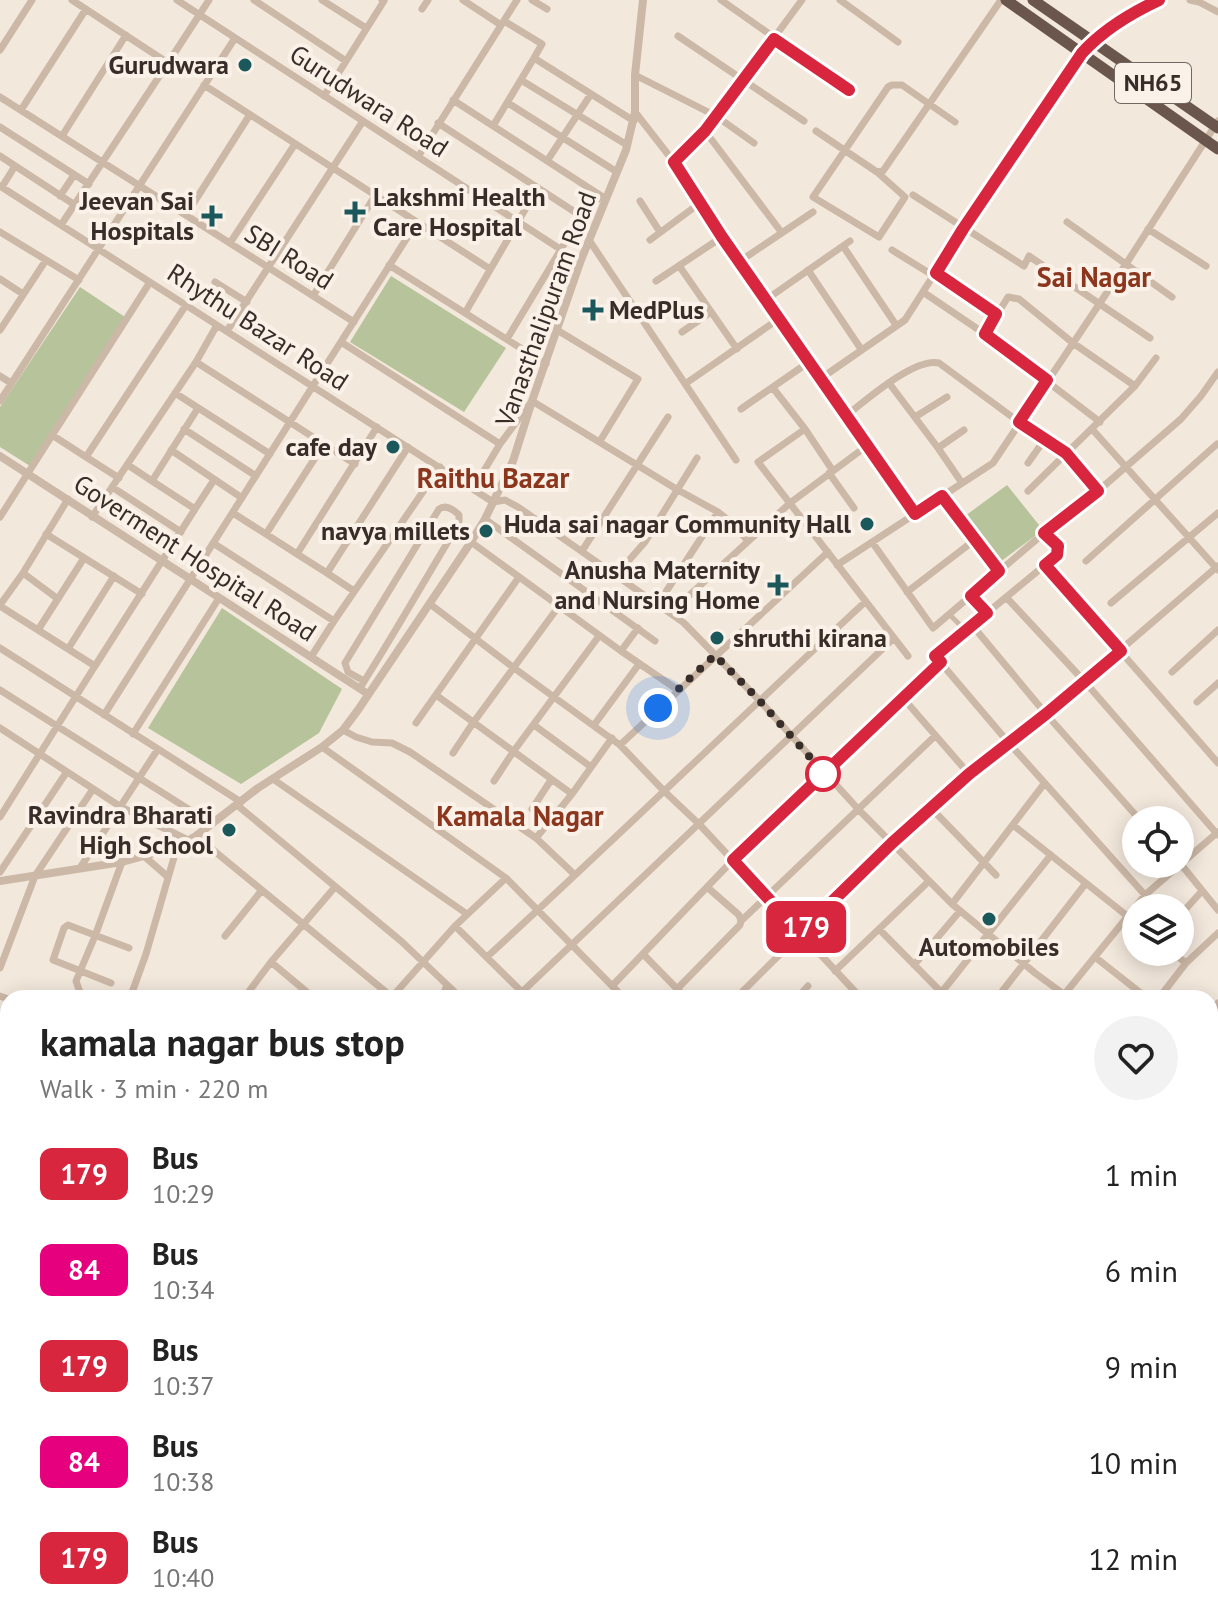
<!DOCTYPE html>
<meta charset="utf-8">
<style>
body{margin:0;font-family:"PT Sans",sans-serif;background:#f2f2f2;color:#222;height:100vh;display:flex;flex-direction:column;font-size:30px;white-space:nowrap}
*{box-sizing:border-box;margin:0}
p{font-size:26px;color:#767676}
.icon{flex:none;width:44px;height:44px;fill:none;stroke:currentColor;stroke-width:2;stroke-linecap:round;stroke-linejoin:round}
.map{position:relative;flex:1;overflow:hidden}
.drawer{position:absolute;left:0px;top:990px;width:1218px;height:634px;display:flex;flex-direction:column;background:#fff;border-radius:24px 24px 0 0;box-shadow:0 4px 20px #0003}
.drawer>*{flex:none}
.badge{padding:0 16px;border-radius:12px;font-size:28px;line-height:52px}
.tools{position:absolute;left:1122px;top:806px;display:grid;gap:16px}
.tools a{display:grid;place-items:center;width:72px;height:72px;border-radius:50%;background:#fff;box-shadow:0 4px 20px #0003;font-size:40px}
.you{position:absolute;width:40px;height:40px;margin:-20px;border:6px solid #fff;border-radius:50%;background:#1a73e8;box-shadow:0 0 0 12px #1a73e833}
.map>.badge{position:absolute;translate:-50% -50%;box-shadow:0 0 0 4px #fff}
.round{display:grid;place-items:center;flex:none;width:84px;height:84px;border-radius:42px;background:#f2f2f2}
.overview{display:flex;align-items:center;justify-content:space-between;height:136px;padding:0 40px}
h1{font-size:38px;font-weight:600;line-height:60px}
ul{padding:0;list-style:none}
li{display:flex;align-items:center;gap:24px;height:96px;padding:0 40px}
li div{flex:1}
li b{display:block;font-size:30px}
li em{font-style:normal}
li .badge{min-width:88px;font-weight:700;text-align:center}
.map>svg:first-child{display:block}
</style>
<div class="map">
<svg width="1218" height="1623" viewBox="0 0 1218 1623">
<rect width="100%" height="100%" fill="#f3e8dc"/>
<path fill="#b6c39b" d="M391,276L506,348L464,412L350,342Z
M80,287L125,317L30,466L0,447V407Z
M1007,485L1043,530L1000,562L965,516Z
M222,608L342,689L319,733L241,784L148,728Z"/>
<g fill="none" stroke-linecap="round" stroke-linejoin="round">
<path stroke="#ccb8a7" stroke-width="5" d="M949,614L965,630"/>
<path stroke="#ccb8a7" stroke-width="7" d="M72,0L168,63L209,0
M177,0L580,262
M254,0L346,61
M322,0L366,28
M463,0L501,25
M532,0L547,9
M721,0L849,90
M840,0L898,42
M1190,0L1199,2L1218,12
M422,9L428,0
M504,21L542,44L534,58
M678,36L804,121
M0,50L32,0
M635,75L716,116L754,143
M521,80L627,145
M204,85L490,269
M324,96L384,1L382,0
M0,97L354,322
M453,100L606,199
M508,103L617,172
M21,110L86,9
M635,112L674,162L722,237L915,514
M438,123L581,216
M493,126L534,58L634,121
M0,127L89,184
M705,131L782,233
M816,131L877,172L905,197L879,237L813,197L888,87L892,85H902L955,122
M62,136L126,35
M0,156L75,205
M418,157L517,0
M547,161L591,94
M674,162L705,131L802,0
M877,172L883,171L1001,0
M0,186L493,502L505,500L518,507L684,623L759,700L859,810L952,904L1035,973L1069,998
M2,187L15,166
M913,195L1024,266L1029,256L1150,338
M60,196L74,175
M640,201L660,232
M186,215L249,116
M1067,222L1172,297
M61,225L168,63
M1148,229L1206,266
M0,232L79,280
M589,240L736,460
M650,240L700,203
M230,243L295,144
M843,246L896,325
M892,250L934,276
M740,261L813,212
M389,265L546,364
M680,267L737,349
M808,270L861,349
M936,273L996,314
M0,279L23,294
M656,281L722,237
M215,282L247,302
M923,292L985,334L1100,422
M313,296L376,194
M767,299L850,241
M465,313L537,189
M0,330L46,260
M557,330L638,379L600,441
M227,331L363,121
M682,332L711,312
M985,334L1008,297L1019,299L1073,343L1135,386
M507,339L581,216L601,196
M341,342L500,444
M196,362L355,464
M0,376L11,383
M820,379L905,320L963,229L1082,53C1103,30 1130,13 1159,0
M889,383L938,448L962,483
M685,384L780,318
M773,388L805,429L833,471
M175,393L270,454
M0,401L235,38
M741,409L809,362
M847,415C866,400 915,357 939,363L1019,422L1066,453L1098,491
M915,417L947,397
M184,429L256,476
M805,429L758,462L908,656
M1092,429L1218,570
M52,435L86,457
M938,448L964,430
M171,450L242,498
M1028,463L1045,439
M128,465L152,481L198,408
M829,473L854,508
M119,478L86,457L186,305
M112,487L181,532
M473,489L500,444L532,401L678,490L718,512L733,524L748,541
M1028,491L1135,386L1156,358
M942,496L999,571
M195,509L214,480
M233,513L297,554L377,427
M0,517L150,282
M92,517L196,362L217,325
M485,519L655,641
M1044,533L1058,546L1057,555L1045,565
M46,534L142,594
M266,534L324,444
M471,542L621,651L678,690
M872,542L933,628L1044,533L1098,491L1181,419L1201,396L1218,372
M213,543L334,621
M582,551L668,417
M297,554L327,573
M1086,561L1217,444
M837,565L993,463L1126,264L1218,121
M23,573L58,599
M616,575L645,542L697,458
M354,591L327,573L408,447
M907,592L976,539
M971,596L987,613
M1006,597L1085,682L1218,835
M1111,603L1218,513
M430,604L514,668L620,745L664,791L699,824L861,998
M658,604L718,512
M0,605L23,573L68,499
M0,606L95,666L195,509L152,481
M670,613L790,503L868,445
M972,625L1046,714L1140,820
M38,630L84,558
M0,648L241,802
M68,649L114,576
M621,651L638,628
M311,657L334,621L440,467
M1172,672L1218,630
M360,688C393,636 423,583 455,530L459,521V515C454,510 446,504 439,509L345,663L348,672L364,681
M0,690L212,824
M436,695L572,794
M903,698L969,774
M1197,702L1218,683
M104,715L417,222
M416,723L519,577
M534,725L591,767
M594,725L639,664
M0,728L121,807L188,840
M343,730L356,737L372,742L392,743L410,752L536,838L575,875
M133,734L219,598
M620,745L828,552
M322,747L506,878L624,998
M453,753L473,723L559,606
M273,779L467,914
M494,781L513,752L599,636
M237,805L401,941L461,998
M931,808L996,875
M532,809L551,780
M0,817L95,666
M1013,825L1136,923
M196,836L392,997
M536,838L572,794L612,738
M144,856L168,877
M1180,863L1218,910
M80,868L158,749
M0,872L66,773
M929,881L879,929L941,992
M1145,895L1008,742L935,656L1045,565L1218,763
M952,904L1044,784
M1182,913L1202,891
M741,921L935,736
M455,926L528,998
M225,936L262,890
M1172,952L1186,963
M644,955L686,998
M487,957C614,840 738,720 865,602
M1095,957L1147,998
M271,962L314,998
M914,965L960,911
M0,968L35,876L93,789
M835,971L879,929
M111,983L53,960L64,928L68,925L129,948
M612,986L733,860L941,662
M677,989L740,925L741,921L739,915L707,887
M522,992L894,638
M0,996L8,999
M1063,996L1145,895L1218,832
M82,998L76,981L95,936L122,862
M130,998L146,954L177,847
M244,998L271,962L335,887
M391,998L455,926L506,878
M442,998L447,985
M736,998L892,843L969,774L1046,714L1218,566
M797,998L808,986
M937,998L1051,855
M997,998L1086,883
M1159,998L1186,963L1218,933
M1210,1013L1218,1003
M1210,1048L1218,1055
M0,1068L8,1052
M1210,1077L1218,1067
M1210,1109L1218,1116
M0,1138L8,1124
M0,1165L8,1170
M1210,1167L1218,1157
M1210,1181L1218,1187
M0,1191H8
M0,1222L8,1211
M1210,1227L1218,1221
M0,1261L8,1266
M1210,1276L1218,1281
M0,1295L8,1300
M0,1323L8,1310
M0,1330L8,1336
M1210,1337L1218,1323
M0,1372L8,1361
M1210,1385L1218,1390
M0,1390L8,1395
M0,1420L8,1409
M1210,1460L1218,1445
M1210,1500L1218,1506
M0,1502L8,1499
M1210,1520L1218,1511
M1210,1559L1218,1565
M1210,1607L1218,1599
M0,1609L8,1608
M26,1616V1623
M95,1616L110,1623
M308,1616L320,1623
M387,1616L392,1623
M550,1616L558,1623
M971,1616L981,1623
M1119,1616L1130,1623
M70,1623L82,1616
M165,1623L170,1616
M222,1623L226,1616
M342,1623L347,1616
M442,1623L450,1616
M537,1623L546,1616
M882,1623L887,1616
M932,1623L936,1616
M1037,1623L1041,1616
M1087,1623L1092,1616
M1144,1623L1149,1616
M1194,1623L1201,1616"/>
<path stroke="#ccb8a7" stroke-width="8" d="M0,456L368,694
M0,881L122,862L177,847L196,836L258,788L322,747L343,730L358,710L471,542L485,519L513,461L532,401L581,260L626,150L635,112V75L643,0
M0,1431L8,1436
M105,1623L110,1616
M268,1623L273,1616"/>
<path stroke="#6a564c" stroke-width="11" d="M1006,0L1218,149
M1033,0L1218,128"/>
</g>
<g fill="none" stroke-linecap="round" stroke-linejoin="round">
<defs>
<path id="line" d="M849,90L774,39L705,131L674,162L722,237L915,514L942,496L999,571L971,596L987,613L935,656L941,662L733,860L800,933L892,843L969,774L1046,714L1121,651L1045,565L1057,555L1058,546L1044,533L1098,491L1066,453L1019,422L1047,380L985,334L996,314L936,273L963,229L1082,53C1103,30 1131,13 1159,0"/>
</defs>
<use href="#line" stroke="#fff" stroke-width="18"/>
<use href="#line" stroke="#d7263d" stroke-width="12"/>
<path stroke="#382d28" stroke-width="8" stroke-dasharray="0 14.4" d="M658,708L715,655L759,700L824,773L823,774"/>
</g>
<g fill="#1b585c" stroke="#faf2e9" stroke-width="3">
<circle cx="245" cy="65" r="8"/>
<path d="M351 200h8v8h8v8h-8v8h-8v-8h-8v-8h8z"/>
<path d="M208 204h8v8h8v8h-8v8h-8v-8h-8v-8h8z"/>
<path d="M589 298h8v8h8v8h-8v8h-8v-8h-8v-8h8z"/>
<circle cx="393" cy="447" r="8"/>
<circle cx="867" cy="524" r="8"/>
<circle cx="486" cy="531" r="8"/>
<path d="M774 573h8v8h8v8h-8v8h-8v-8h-8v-8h8z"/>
<circle cx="717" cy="638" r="8"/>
<circle cx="229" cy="830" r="8"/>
<circle cx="989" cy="919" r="8"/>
</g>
<circle fill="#fff" stroke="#d7263d" stroke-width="4" cx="823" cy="774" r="16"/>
<g text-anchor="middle" stroke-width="8" stroke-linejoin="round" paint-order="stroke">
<rect fill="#faf2e9" stroke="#726862" stroke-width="2" x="1115" y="63" width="76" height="40" rx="6"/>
<g font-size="24" font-weight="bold" fill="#382d28">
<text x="1153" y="91">NH65</text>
</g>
<g font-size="26" font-weight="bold" fill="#382d28" stroke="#faf2e9" text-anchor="end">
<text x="229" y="74">Gurudwara</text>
<text x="373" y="206" text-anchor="start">Lakshmi Health<tspan x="373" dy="30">Care Hospital</tspan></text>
<text x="194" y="210">Jeevan Sai<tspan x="194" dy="30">Hospitals</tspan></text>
<text x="609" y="319" text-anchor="start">MedPlus</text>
<text x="377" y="456">cafe day</text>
<text x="851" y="533">Huda sai nagar Community Hall</text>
<text x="470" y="540">navya millets</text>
<text x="760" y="579">Anusha Maternity<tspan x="760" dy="30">and Nursing Home</tspan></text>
<text x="733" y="647" text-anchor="start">shruthi kirana</text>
<text x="213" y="824">Ravindra Bharati<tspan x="213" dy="30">High School</tspan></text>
<text x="989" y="956" text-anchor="middle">Automobiles</text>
</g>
<g font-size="26" fill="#382d28" stroke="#faf2e9">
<text transform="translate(369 101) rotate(33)" y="9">Gurudwara Road</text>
<text transform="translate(289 257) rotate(32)" y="9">SBI Road</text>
<text transform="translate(546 309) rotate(-70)" y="9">Vanasthalipuram Road</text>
<text transform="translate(258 327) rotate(33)" y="9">Rhythu Bazar Road</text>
<text transform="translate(195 558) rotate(33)" y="9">Goverment Hospital Road</text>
</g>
<g font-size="28" font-weight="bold" fill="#8b361d" stroke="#faf2e9">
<text x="1094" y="287">Sai Nagar</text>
<text x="493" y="488">Raithu Bazar</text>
<text x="520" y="826">Kamala Nagar</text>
</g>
</g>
</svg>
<div class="tools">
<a><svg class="icon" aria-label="locate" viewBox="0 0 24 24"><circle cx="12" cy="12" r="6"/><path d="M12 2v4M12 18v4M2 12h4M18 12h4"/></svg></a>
<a><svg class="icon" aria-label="layers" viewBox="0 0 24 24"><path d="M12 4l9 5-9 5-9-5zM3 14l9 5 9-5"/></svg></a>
</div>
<div class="you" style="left:658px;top:708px"></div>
<b class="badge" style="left:806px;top:927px;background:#d7263d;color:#fff">179</b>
<section class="drawer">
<div class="overview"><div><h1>kamala nagar bus stop</h1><p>Walk · 3 min · 220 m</p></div><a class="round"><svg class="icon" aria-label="heart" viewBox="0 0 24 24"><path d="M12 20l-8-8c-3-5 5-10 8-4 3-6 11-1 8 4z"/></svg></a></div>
<ul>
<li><span class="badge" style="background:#d7263d;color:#fff">179</span><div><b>Bus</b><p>10:29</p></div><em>1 min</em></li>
<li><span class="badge" style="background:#e6007e;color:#fff">84</span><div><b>Bus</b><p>10:34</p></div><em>6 min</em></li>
<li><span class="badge" style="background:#d7263d;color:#fff">179</span><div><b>Bus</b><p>10:37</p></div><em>9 min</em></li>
<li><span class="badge" style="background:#e6007e;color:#fff">84</span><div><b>Bus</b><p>10:38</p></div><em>10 min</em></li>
<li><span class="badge" style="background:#d7263d;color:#fff">179</span><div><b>Bus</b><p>10:40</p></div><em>12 min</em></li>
</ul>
</section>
</div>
